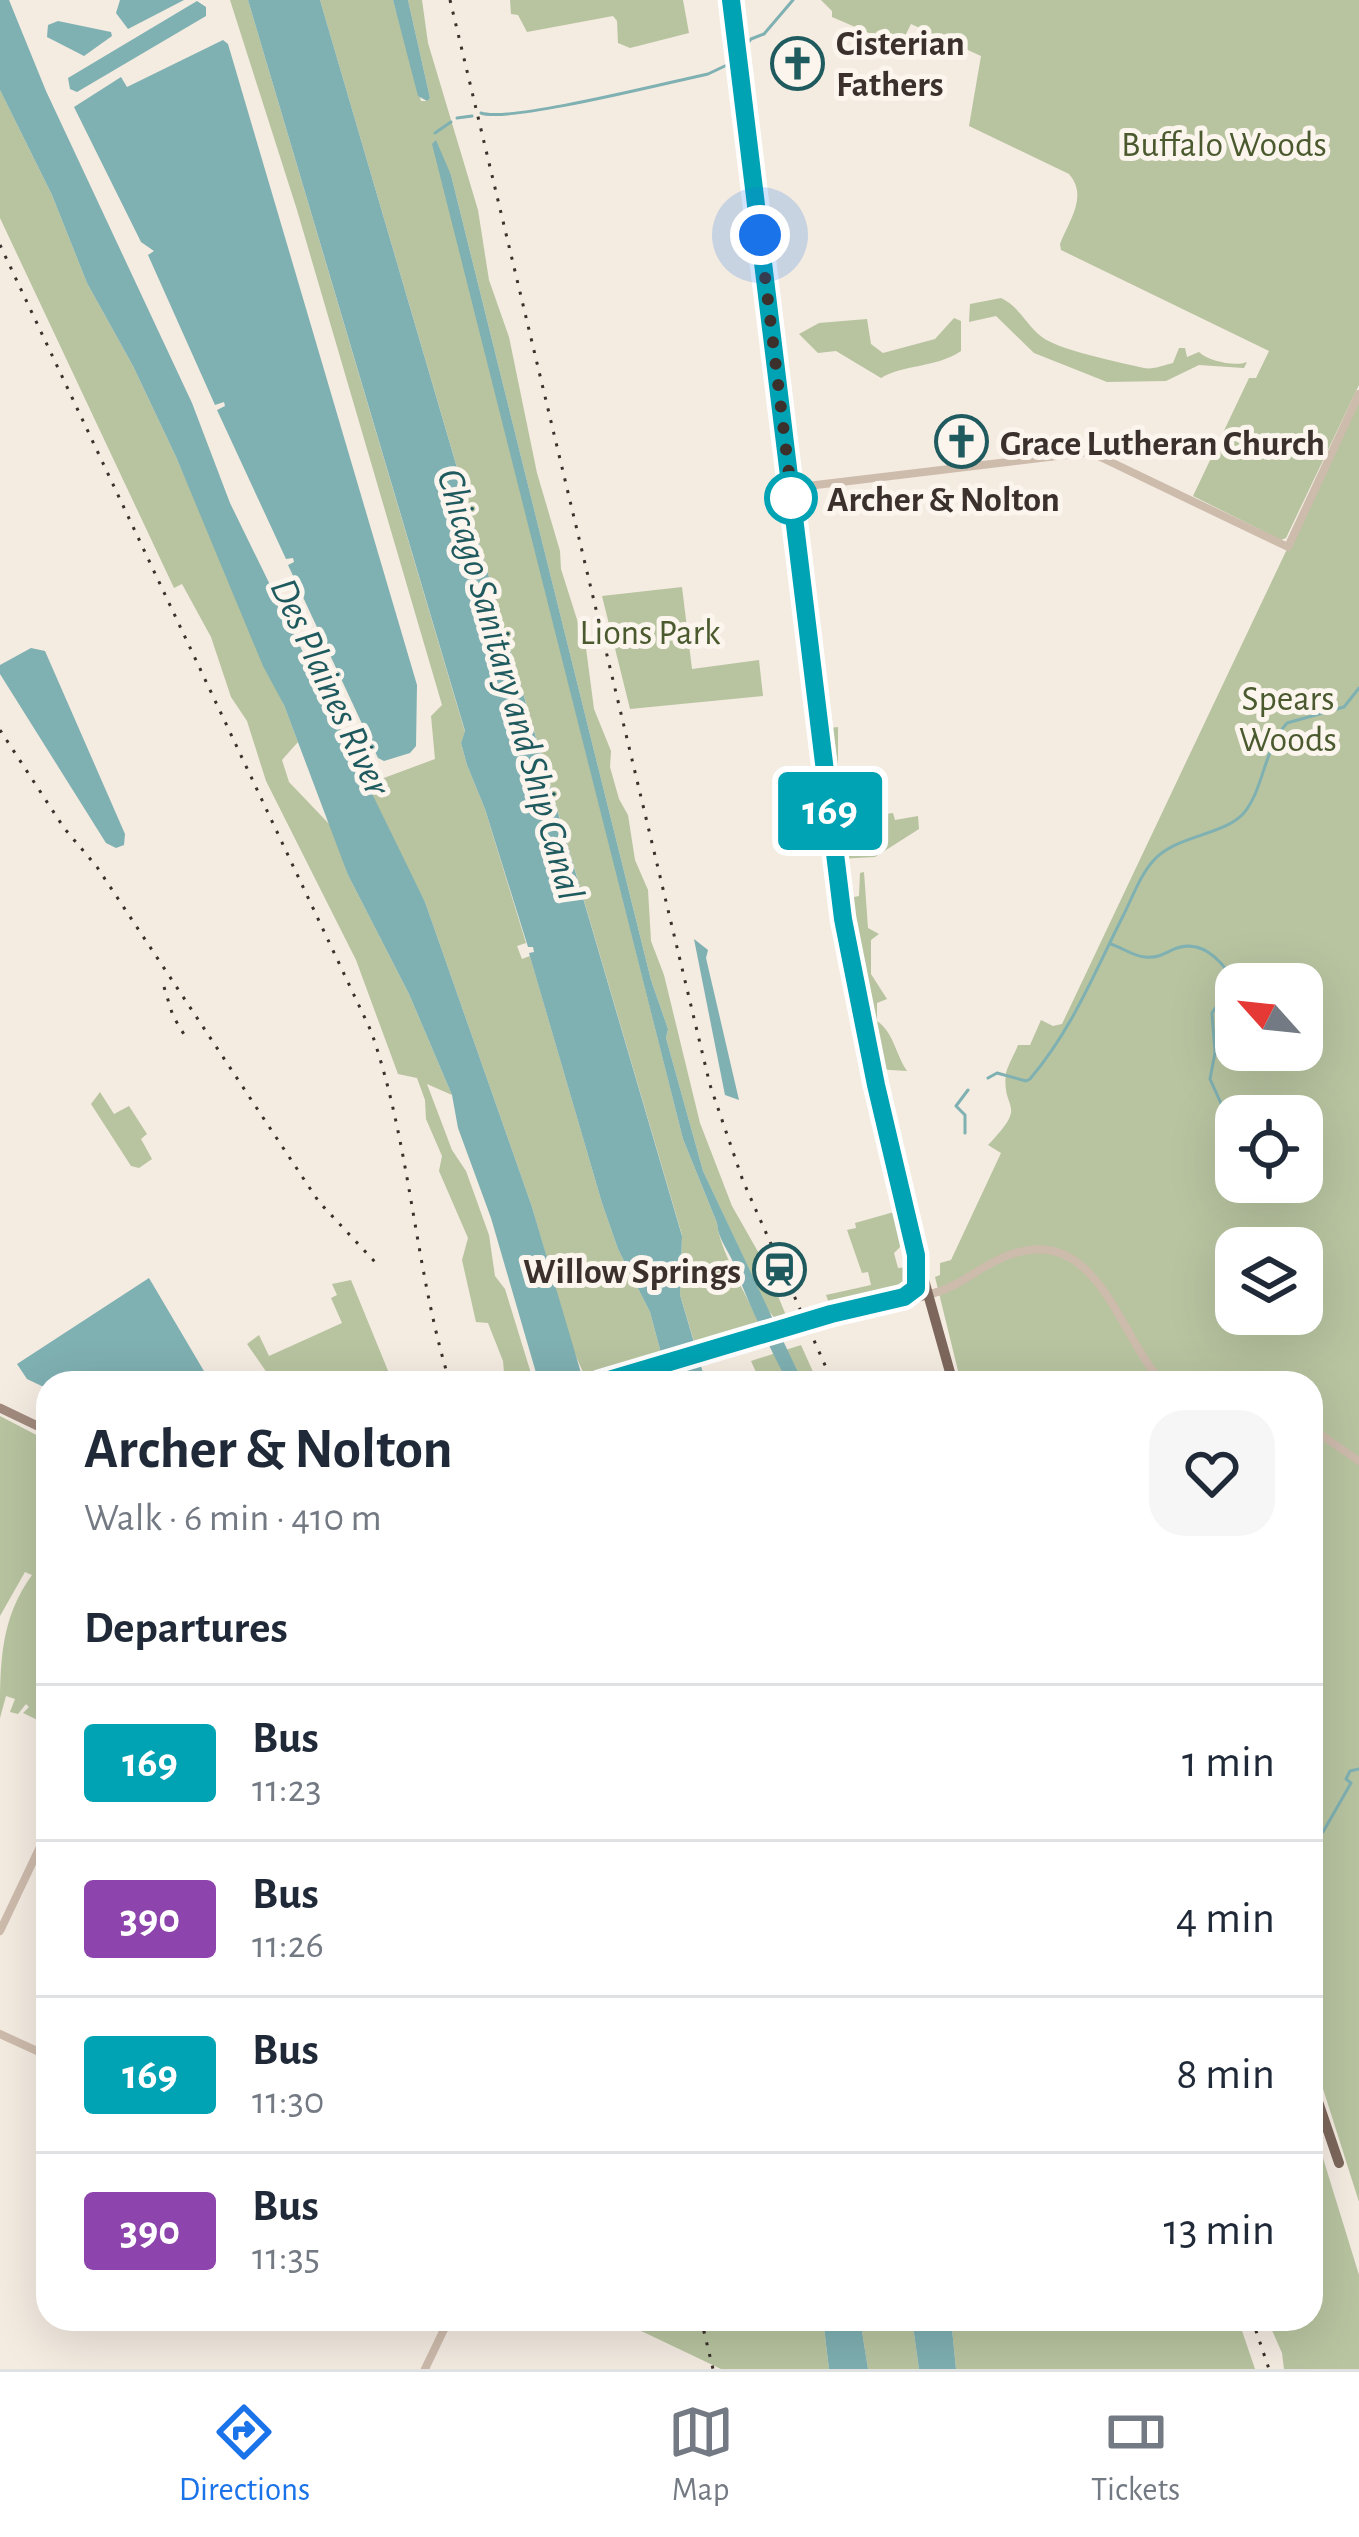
<!DOCTYPE html>
<meta charset="utf-8">
<style>
body{margin:0;font-family:"Alegreya Sans",sans-serif;background:#f6f6f7;color:#1f2937;height:100vh;display:flex;flex-direction:column;font-size:45px;white-space:nowrap}
*{box-sizing:border-box;margin:0}
p{font-size:39px;color:#747a83}
.icon{flex:none;width:66px;height:66px;fill:none;stroke:currentColor;stroke-width:2;stroke-linecap:round;stroke-linejoin:round}
.map{position:relative;flex:1;overflow:hidden}
.side{position:absolute;left:36px;top:1371px;width:1287px;height:960px;display:flex;flex-direction:column;background:#fff;border-radius:36px;box-shadow:0 12px 48px #0002}
.side>*{flex:none}
.badge{padding:0 24px;border-radius:9px;font-size:42px;line-height:78px}
.needle{width:78px;rotate:297deg}
.buttons{position:absolute;left:1215px;top:963px;display:grid;gap:24px}
.buttons a{display:grid;place-items:center;width:108px;height:108px;border-radius:24px;background:#fff;box-shadow:0 12px 48px #0002;font-size:60px}
.you{position:absolute;width:60px;height:60px;margin:-30px;border:9px solid #fff;border-radius:50%;background:#1a73e8;box-shadow:0 0 0 18px #1a73e833}
.map>.badge{position:absolute;translate:-50% -50%;box-shadow:0 0 0 6px #fff}
h2{padding:0 48px;font-size:45px;line-height:108px}
.round{display:grid;place-items:center;flex:none;width:126px;height:126px;border-radius:36px;background:#f6f6f7}
.head{display:flex;align-items:center;justify-content:space-between;height:204px;padding:0 48px}
h1{font-size:57px;font-weight:700;line-height:90px}
ul{padding:0;list-style:none}
li{display:flex;align-items:center;gap:36px;height:156px;padding:0 48px;border-top:3px solid #e0e1e3}
li div{flex:1}
li b{display:block;font-size:45px}
li em{font-style:normal}
li .badge{min-width:132px;font-weight:700;text-align:center}
.tab-bar{display:flex;justify-content:space-around;align-items:center;height:168px;border-top:3px solid #e0e1e3;background:#fff;font-size:33px;color:#747a83}
.tab-bar a{display:grid;justify-items:center;gap:6px}
.tab-bar .selected{color:#1a73e8}
.map>svg:first-child{display:block}
</style>
<div class="map">
<svg width="1359" height="2369" viewBox="0 0 1359 2369">
<rect width="100%" height="100%" fill="#f4ebe1"/>
<path fill="#b8c4a0" fill-rule="evenodd" d="M230,0H248L465,732L461,743L467,765L485,809L526,943L517,946L522,959L530,956L602,1203L618,1249L650,1312L669,1383H588L574,1352L532,1207L425,902L365,785L435,759L431,716L442,705L297,210Z
M320,0H393L421,101H426L430,98L408,0H422L428,43L478,210L489,280L509,337L537,473L560,551L561,569L586,648L594,709L611,751L610,767L619,799L628,815L635,860L648,890L651,941L664,975L700,1123L732,1206L765,1264L785,1313L784,1320L778,1322L768,1310L703,1171L666,1038L668,1029L651,980L451,175L433,142L683,1139L717,1223C719,1249 749,1300 761,1327L696,1348L680,1295L682,1235Z
M510,0H683L689,33L630,48L618,43L617,21L613,16L527,32L518,15L511,14Z
M821,0H1359V385L1286,538L1281,540L1193,496L1249,378H1256L1269,351L1061,250L1060,244C1070,219 1088,196 1069,174L969,126L981,56L911,24L894,58L883,39L832,17V11Z
M0,90L52,195L87,283L133,366L177,459L284,705L298,742L282,760L289,782L332,827L348,875L409,994L452,1095L427,1084L452,1150L466,1171L489,1235L495,1276L505,1289L534,1383H505L503,1361L488,1323L476,1322L462,1260L468,1238L439,1171L442,1156L426,1119L425,1100L417,1078L398,1074L356,960L266,781L247,721L231,697L211,637L182,584L174,588L0,218Z
M1001,298C1020,307 1026,325 1042,337C1058,350 1123,363 1144,368C1153,370 1164,365 1173,363L1179,348H1185L1187,357L1199,352C1208,361 1235,367 1247,362L1244,368L1199,365L1166,381L1107,382L1034,353L996,316L969,322L970,304Z
M954,318L961,321V351C936,368 904,364 881,378L836,351L818,353L799,334L819,323L867,319L871,344L883,353L935,339Z
M1359,397V2202L1311,2051V1383H961L935,1277L940,1275V1263L951,1260L1001,1153L988,1145C1030,1101 1001,1113 1006,1073C1008,1065 1015,1053 1018,1045H1030L1041,1020L1053,1026L1062,1024ZM1236,984H1302V1050H1236ZM1236,1116H1302V1182H1236ZM1236,1248H1302V1314H1236Z
M682,587L692,669L759,660L763,696L630,709L602,596Z
M838,727V774L851,775L855,818L893,813L895,820L918,816L919,829L875,857L838,859L821,729Z
M864,872L868,928L879,934L871,940V974L887,999L877,1003V1021C894,1033 895,1053 907,1071L875,1069L844,899L859,896L860,873Z
M100,1092L114,1114L129,1106L147,1134L141,1139L152,1159L139,1168L131,1166L91,1104Z
M894,1212L907,1262L901,1246L894,1253L898,1268L908,1267L911,1284L887,1296L831,1309L826,1295L871,1285L868,1272L862,1273L847,1230L856,1228L855,1223Z
M351,1280L393,1383H274L247,1344L259,1335L269,1356L342,1323L331,1298L337,1295L332,1284Z
M801,1345L818,1383H761L751,1361Z
M0,1416L48,1441V1725L23,1713L29,1707L26,1704L18,1714L10,1712L15,1699L6,1696L0,1718C0,1664 0,1619 32,1575L25,1572L0,1616Z
M1311,2119L1359,2275V2369H1284L1282,2353L1267,2319H1311Z
M616,2319H823L829,2369H721Z
M860,2319H912L919,2369H868Z
M951,2319H1238L1255,2369H956Z"/>
<path fill="#7fb0b2" d="M0,0H9L11,5L46,91L192,403L230,503L425,902L532,1207L584,1383H539L491,1218L458,1128L452,1095L409,994L348,875L284,705L263,666L177,459L133,366L87,283L52,195L0,90Z
M120,0H184L128,29L116,13Z
M248,0H320L682,1236L680,1295L706,1383H669L650,1312L618,1249L602,1203L529,953L534,952L533,947H528L485,809L467,765L461,743L465,731Z
M393,0H408L430,98L427,101L418,96Z
M197,1L206,7V16L77,92L70,89L68,78Z
M58,21L111,32L112,36L84,56L47,37L48,25Z
M223,40L228,44L417,685L416,746L410,753L384,761L378,758L288,565L294,562L293,558L286,559L217,410L225,406L224,402L215,405L148,255L154,251L141,242L74,107L121,77L127,87Z
M436,140L451,175L651,980L668,1029L666,1038L703,1171L803,1383H788C769,1346 749,1306 735,1267C730,1252 718,1240 717,1223L683,1139L432,144Z
M31,648L45,651L125,834L124,845L116,848L106,843L0,674V665Z
M694,939L708,950L706,958L739,1100L725,1095Z
M149,1278L211,1383H48V1389L27,1379L17,1364Z
M823,2319H860L868,2369H829Z
M912,2319H951L956,2369H919Z"/>
<g fill="none" stroke-linecap="round" stroke-linejoin="round">
<path stroke="#7fb0b2" stroke-width="3" d="M741,53L751,39L764,34L793,0
M481,113C508,123 670,82 708,74L729,64
M457,118L472,116
M435,133L451,122
M1110,944C1122,947 1132,956 1145,957C1157,958 1162,955 1172,950C1200,937 1220,959 1234,980L1212,1013L1215,1053L1210,1079L1229,1121
M988,1078L997,1073L1026,1081L1030,1079C1072,1029 1093,976 1122,918C1132,899 1139,877 1153,861C1176,835 1222,836 1243,814C1264,790 1263,750 1287,723L1344,707L1359,688
M965,1133V1115L956,1106L968,1090
M1311,1836L1323,1832L1351,1783L1346,1779L1350,1771L1359,1769"/>
<path stroke="#cdbbac" stroke-width="8" d="M791,488L1090,452L1288,547L1359,394
M927,1295C963,1287 980,1264 1012,1254C1098,1225 1119,1337 1163,1383
M1311,1428L1359,1461
M0,1931L48,1830
M0,2034L48,2056
M425,2369L449,2319"/>
<path stroke="#a18a7d" stroke-width="9" d="M813,1326L927,1295
M0,1408L48,1431"/>
<path stroke="#7d675c" stroke-width="10" d="M731,0L843,919L901,1198L953,1383
M904,1297L916,1287L915,1270
M1311,2081L1339,2163"/>
<path stroke="#3b302b" stroke-width="3" stroke-dasharray="3 9" stroke-linecap="butt" d="M450,0L710,1085L743,1181L833,1383
M0,245L371,1031C411,1145 414,1267 450,1383
M0,730L64,828L97,867L319,1202L376,1263
M164,987L173,1016L188,1041
M701,2319L713,2369
M1252,2319L1269,2369"/>
<path stroke="#a18a7d" stroke-width="9" d="M626,1381L813,1326
M599,1383L842,1311"/>
</g>
<g fill="none" stroke-linecap="round" stroke-linejoin="round">
<defs>
<path id="line" d="M599,1383L831,1314L904,1297L916,1288V1255L876,1085L843,919L731,0"/>
</defs>
<use href="#line" stroke="#fff" stroke-width="27"/>
<use href="#line" stroke="#00a3b4" stroke-width="18"/>
<path stroke="#3b302b" stroke-width="12" stroke-dasharray="0 21.6" d="M760,235L793,507L791,498"/>
</g>
<defs>
<symbol id="church-ring" viewBox="-11 -11 22 22"><circle r="9.5" fill="#fbf5ee" stroke="#1f5a5e" stroke-width="1.5"/><path d="M-1.2-6h2.4v3.5h3.3v2.4h-3.3V6h-2.4V-.1h-3.3v-2.4h3.3Z" fill="#1f5a5e"/></symbol>
<symbol id="station-ring" viewBox="-11 -11 22 22"><circle r="9.5" fill="#fbf5ee" stroke="#1f5a5e" stroke-width="1.5"/><path d="M-3-6H3Q5-6 5-4V2Q5 4 3 4L4.5 6H3L1.5 4h-3L-3 6H-4.5L-3 4Q-5 4-5 2V-4Q-5-6-3-6ZM-3.5-4v3h7v-3ZM-3.5 1v1.5H-2V1ZM2 1v1.5H3.5V1Z" fill="#1f5a5e"/></symbol>
</defs>
<g fill-rule="evenodd">
<use href="#church-ring" x="768" y="34" width="59" height="59"/>
<use href="#church-ring" x="932" y="412" width="59" height="59"/>
<use href="#station-ring" x="750" y="1240" width="59" height="59"/>
</g>
<circle fill="#fff" stroke="#00a3b4" stroke-width="6" cx="791" cy="498" r="24"/>
<g text-anchor="middle" stroke-width="10" stroke-linejoin="round" paint-order="stroke">
<g font-size="36" font-weight="bold" fill="#3b302b" stroke="#fbf5ee" text-anchor="start">
<text x="836" y="55">Cisterian<tspan x="836" dy="41">Fathers</tspan></text>
<text x="1000" y="455">Grace Lutheran Church</text>
<text x="741" y="1283" text-anchor="end">Willow Springs</text>
</g>
<g font-size="36" fill="#4a5a2e" stroke="#fbf5ee">
<text x="1224" y="156">Buffalo Woods</text>
<text x="650" y="644">Lions Park</text>
<text x="1288" y="710">Spears<tspan x="1288" dy="41">Woods</tspan></text>
</g>
<g font-size="36" font-weight="bold" fill="#3b302b" stroke="#fbf5ee" text-anchor="start">
<text x="827" y="511">Archer &amp; Nolton</text>
</g>
<g font-size="39" font-style="italic" fill="#1f5a5e" stroke="#fbf5ee">
<text transform="translate(512 684) rotate(74)" y="14">Chicago Sanitary and Ship Canal</text>
<text transform="translate(332 686) rotate(65)" y="14">Des Plaines River</text>
</g>
</g>
</svg>
<div class="buttons">
<a><svg class="needle" viewBox="-14 -14 28 28"><path d="M0-13l5 13h-10z" fill="#e53935"/><path d="M0 13l5-13h-10z" fill="#747a83"/></svg></a>
<a><svg class="icon" aria-label="locate" viewBox="0 0 24 24"><circle cx="12" cy="12" r="6"/><path d="M12 2v4M12 18v4M2 12h4M18 12h4"/></svg></a>
<a><svg class="icon" aria-label="layers" viewBox="0 0 24 24"><path d="M12 4l9 5-9 5-9-5zM3 14l9 5 9-5"/></svg></a>
</div>
<div class="you" style="left:760px;top:235px"></div>
<b class="badge" style="left:830px;top:811px;background:#00a3b4;color:#fff">169</b>
<section class="side">
<div class="head"><div><h1>Archer &amp; Nolton</h1><p>Walk · 6 min · 410 m</p></div><a class="round"><svg class="icon" aria-label="heart" viewBox="0 0 24 24"><path d="M12 20l-8-8c-3-5 5-10 8-4 3-6 11-1 8 4z"/></svg></a></div>
<h2>Departures</h2>
<ul>
<li><span class="badge" style="background:#00a3b4;color:#fff">169</span><div><b>Bus</b><p>11:23</p></div><em>1 min</em></li>
<li><span class="badge" style="background:#8e44ad;color:#fff">390</span><div><b>Bus</b><p>11:26</p></div><em>4 min</em></li>
<li><span class="badge" style="background:#00a3b4;color:#fff">169</span><div><b>Bus</b><p>11:30</p></div><em>8 min</em></li>
<li><span class="badge" style="background:#8e44ad;color:#fff">390</span><div><b>Bus</b><p>11:35</p></div><em>13 min</em></li>
</ul>
</section>
</div>
<nav class="tab-bar">
<a class="selected"><svg class="icon" aria-label="directions" viewBox="0 0 24 24"><path d="M12 3l9 9-9 9-9-9zM9 14v-3h6M13 9l2 2-2 2"/></svg>Directions</a>
<a><svg class="icon" aria-label="map" viewBox="0 0 24 24"><path d="M3 6l6-2 6 2 6-2v14l-6 2-6-2-6 2zM9 4v14M15 6v14"/></svg>Map</a>
<a><svg class="icon" aria-label="tickets" viewBox="0 0 24 24"><path d="M3 7h18v10H3zM15 7v10"/></svg>Tickets</a>
</nav>
